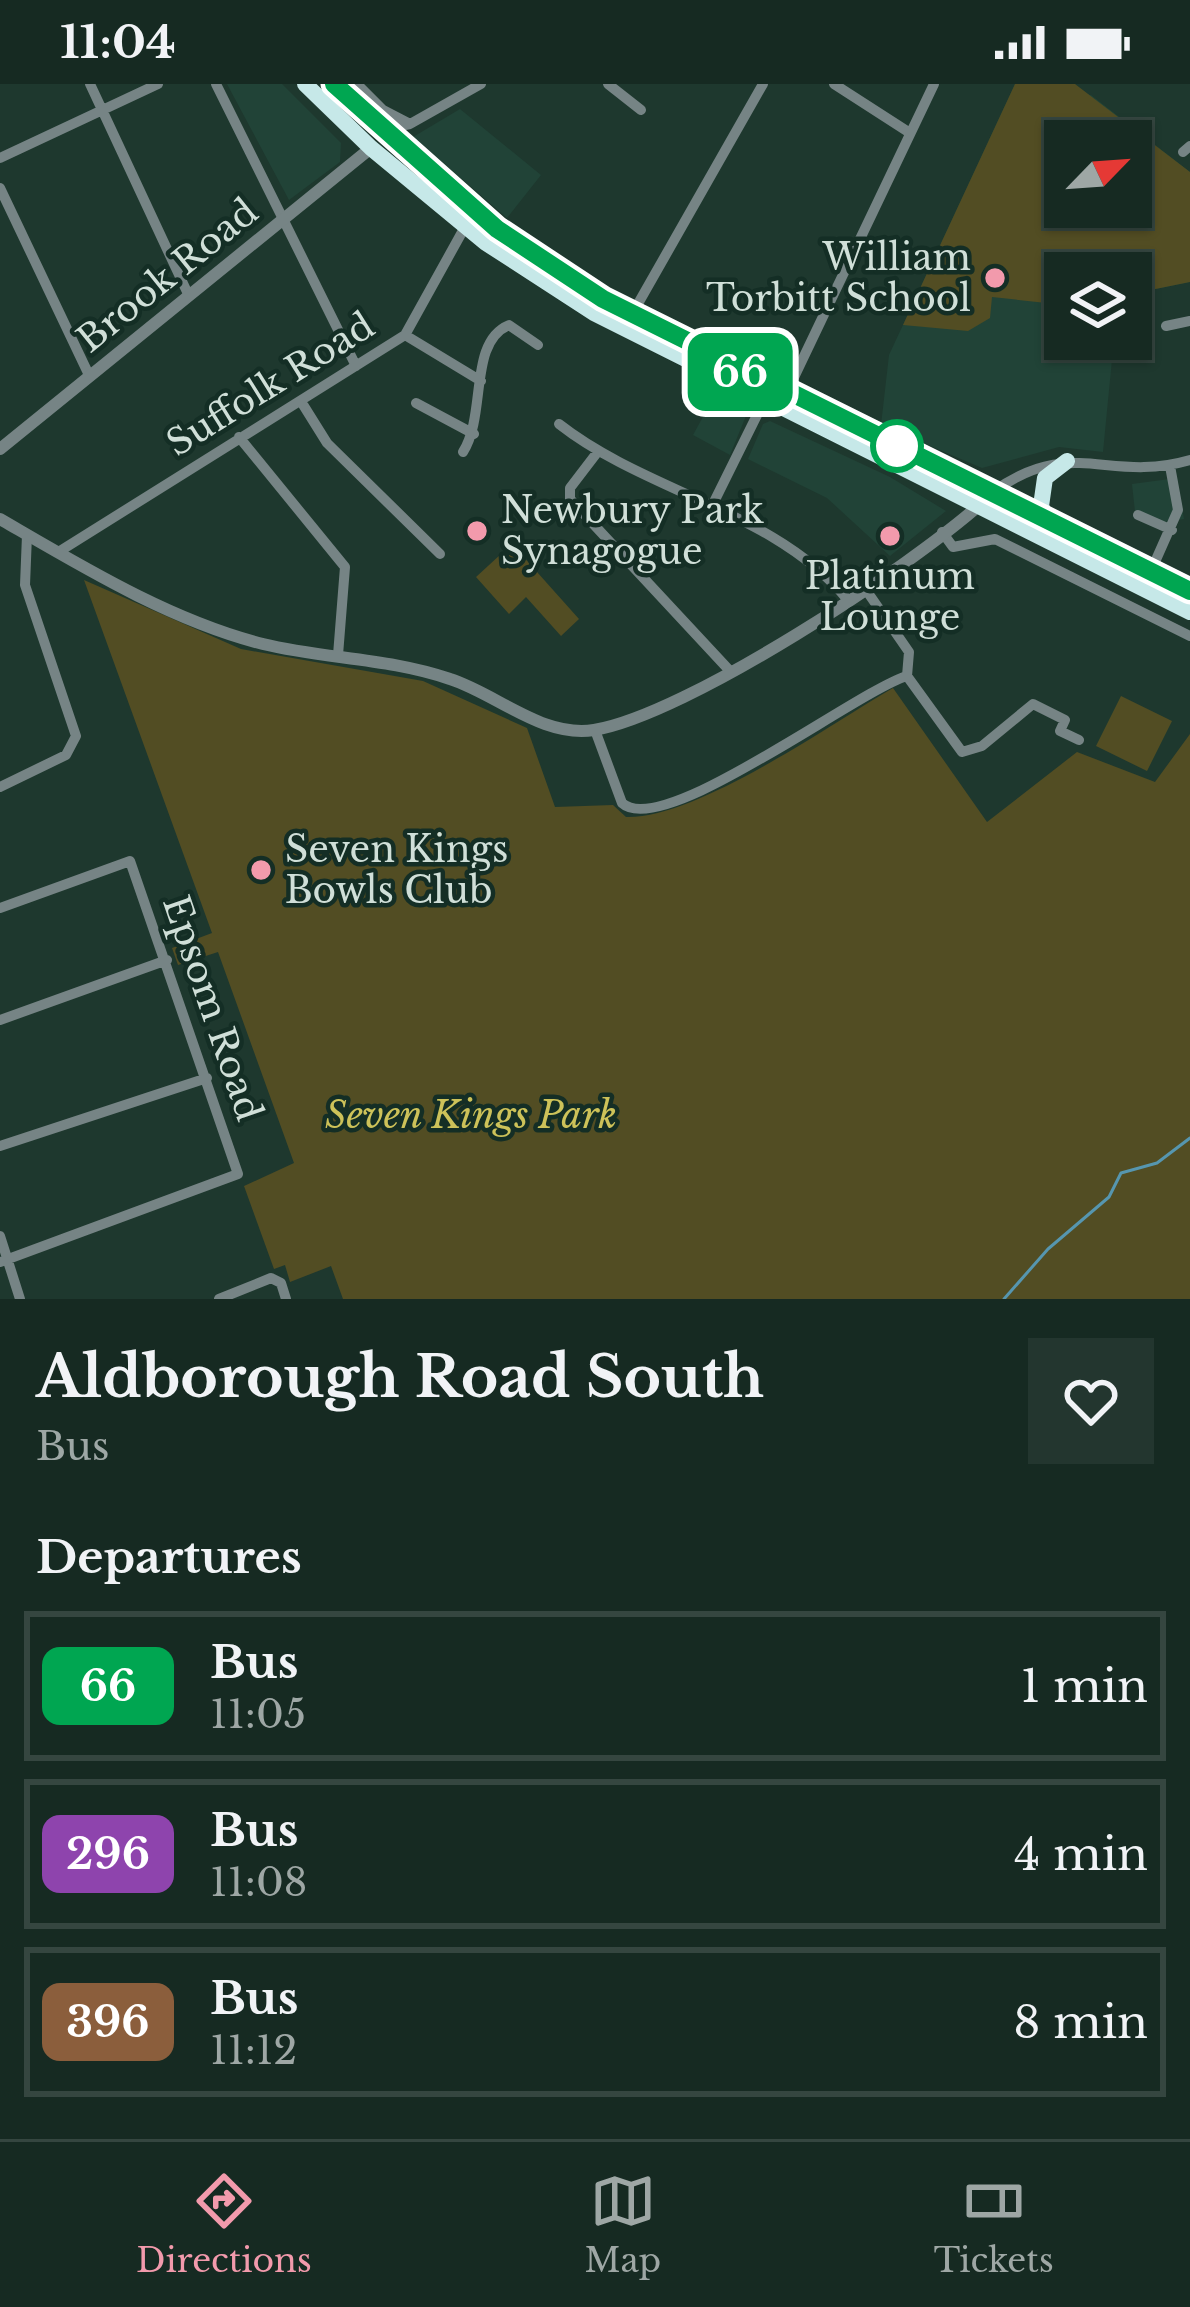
<!DOCTYPE html>
<style>
body{margin:0;font-family:"Libre Baskerville",serif;background:#23362f;color:#f1f3f6;height:100vh;display:flex;flex-direction:column;font-size:45px;white-space:nowrap}
*{box-sizing:border-box;margin:0}
p{font-size:39px;color:#9ea7a5}
.icon{flex:none;width:66px;height:66px;fill:none;stroke:currentColor;stroke-width:2;stroke-linecap:round;stroke-linejoin:round}
.map{position:relative;height:1215px;overflow:hidden}
.side{display:flex;flex-direction:column;background:#162a22;flex:1}
.side>*{flex:none}
.badge{padding:0 24px;border-radius:18px;font-size:42px;line-height:78px}
.needle{width:78px;rotate:65deg}
.tools{position:absolute;left:1044px;top:36px;display:grid;gap:24px}
.tools a{display:grid;place-items:center;width:108px;height:108px;border-radius:0px;background:#162a22;box-shadow:0 3px 9px #0004,0 0 0 3px #354640;font-size:60px}
.map>.badge{position:absolute;translate:-50% -50%;box-shadow:0 0 0 6px #fff}
h2{padding:0 36px;font-size:45px;line-height:108px}
.round{display:grid;place-items:center;flex:none;width:126px;height:126px;border-radius:0px;background:#23362f}
.overview{display:flex;align-items:center;justify-content:space-between;height:204px;padding:0 36px}
h1{font-size:57px;font-weight:800;line-height:90px}
ul{padding:0;list-style:none}
li{display:flex;align-items:center;gap:36px;height:150px;margin:0 24px 18px;padding:0 12px;border:6px solid #354640;border-radius:0px}
li div{flex:1}
li b{display:block;font-size:45px}
li em{font-style:normal}
li .badge{min-width:132px;font-weight:700;text-align:center}
.status{display:flex;justify-content:space-between;align-items:center;height:84px;padding:0 60px;background:#162a22;direction:ltr}
.status svg{height:33px;fill:currentColor}
.tabs{display:flex;justify-content:space-around;align-items:center;height:168px;border-top:3px solid #354640;background:#162a22;font-size:33px;color:#9ea7a5}
.tabs a{display:grid;justify-items:center;gap:6px}
.tabs .current{color:#f29aac}
.map>svg:first-child{display:block}
</style>
<div class="status"><b>11:04</b><svg viewBox="0 0 49 12"><path d="M0 12V9h3v3zM5 12V6h3v6zM10 12V3h3v9zM15 12V0h3v12zM26 1h20v11H26zM47 4h2v5h-2z"/></svg></div>
<div class="map">
<svg width="1190" height="1215" viewBox="0 0 1190 1215">
<rect width="100%" height="100%" fill="#1e382e"/>
<path fill="#214337" fill-rule="evenodd" d="M227,0H282L341,59L340,78L289,116Z
M1015,0L1091,11L1190,88V198L1131,210V189H1065V255H1114L1103,368L1059,363L982,384L881,341L889,271ZM1065,57H1131V123H1065Z
M460,25L541,91L507,134L413,53Z
M716,309L748,327L730,371L693,351Z
M770,337L890,393L946,427L890,472L827,414L748,375L763,340Z
M1177,394L1184,435L1164,438L1135,428L1132,400Z"/>
<path fill="#524d23" fill-rule="evenodd" d="M1015,0H1075L1190,88V198L1131,210V189H1065V221L992,213L990,234L968,247L903,241ZM1065,57H1131V123H1065Z
M512,460L579,535L561,552L526,513L509,530L476,493Z
M84,496L241,565L423,597L527,644L555,723L613,721L626,733C697,735 829,641 893,604L987,738L1077,668L1155,698L1190,650V1215H343L331,1182L290,1198L285,1181L274,1185L244,1102L294,1079L218,868L178,881L172,864L212,849Z
M1121,612L1172,637L1147,687L1096,662Z"/>
<g fill="none" stroke-linecap="round" stroke-linejoin="round">
<path stroke="#5696af" stroke-width="3" d="M1004,1215L1048,1165L1109,1113L1121,1089L1157,1079L1190,1054"/>
<path stroke="#768485" stroke-width="10" d="M90,0L188,210
M216,0L356,282
M357,0L383,26L410,40
M608,0L641,26
M834,0L910,49
M382,46L410,40L481,0
M1183,68L1190,62
M0,74L158,0
M0,104L89,291
M631,232L763,0
M1166,242L1190,237
M405,251L481,297
M787,308L934,0
M302,319L327,359L440,470
M416,319L474,350
M559,340C647,409 775,427 847,515
M239,353L345,483L338,571
M463,368C487,330 468,258 509,241L538,261
M596,370L570,404V415L730,587
M993,408C1072,351 1107,400 1190,376
M711,424L765,315
M1138,431L1172,446
M942,448L953,463L995,455L1190,552
M60,467L405,251L466,141
M1151,487L1178,426L1170,382
M864,503L909,568L907,592
M907,592L962,668L982,662L1033,620L1065,636L1060,647L1079,656
M595,646L622,719C662,756 855,608 907,592
M0,703L66,671L76,652L25,501L27,451
M0,824L130,777L238,1090L0,1178
M0,936L167,876
M0,1062L207,994
M0,1152L20,1215
M219,1215L271,1194L281,1199L286,1215"/>
<path stroke="#768485" stroke-width="12" d="M0,365L371,64
M0,435C81,482 171,537 263,560C325,575 389,574 450,595C497,610 542,654 594,646C686,631 911,483 984,417"/>
<path stroke="#c6e8e8" stroke-width="16" d="M305,0L371,64L486,159L594,229L1190,528
M334,0L497,145L603,215L1190,507
M1047,435L1041,422L1045,394L1067,377"/>
</g>
<g fill="none" stroke-linecap="round" stroke-linejoin="round">
<defs>
<path id="line" d="M334,0L497,145L603,215L1190,507"/>
</defs>
<use href="#line" stroke="#fff" stroke-width="27"/>
<use href="#line" stroke="#00a651" stroke-width="18"/>
</g>
<g fill="#f29aac" stroke="#142e25" stroke-width="4.5">
<circle cx="995" cy="194" r="12"/>
<circle cx="477" cy="447" r="12"/>
<circle cx="890" cy="452" r="12"/>
<circle cx="261" cy="786" r="12"/>
</g>
<circle fill="#fff" stroke="#00a651" stroke-width="6" cx="897" cy="362" r="24"/>
<g text-anchor="middle" stroke-width="9" stroke-linejoin="round" paint-order="stroke">
<g font-size="36" fill="#d0dfd8" stroke="#142e25" text-anchor="start">
<text x="971" y="186" text-anchor="end">William<tspan x="971" dy="41">Torbitt School</tspan></text>
<text x="501" y="439">Newbury Park<tspan x="501" dy="41">Synagogue</tspan></text>
<text x="890" y="505" text-anchor="middle">Platinum<tspan x="890" dy="41">Lounge</tspan></text>
<text x="285" y="778">Seven Kings<tspan x="285" dy="41">Bowls Club</tspan></text>
</g>
<g font-size="36" fill="#d0dfd8" stroke="#142e25">
<text transform="translate(167 191) rotate(-39)" y="13">Brook Road</text>
<text transform="translate(270 300) rotate(-32)" y="13">Suffolk Road</text>
<text transform="translate(213 924) rotate(71)" y="13">Epsom Road</text>
</g>
<g font-size="36" font-style="italic" fill="#cdc259" stroke="#142e25">
<text x="471" y="1044">Seven Kings Park</text>
</g>
</g>
</svg>
<div class="tools">
<a><svg class="needle" viewBox="-14 -14 28 28"><path d="M0-13l5 13h-10z" fill="#e53935"/><path d="M0 13l5-13h-10z" fill="#9ea7a5"/></svg></a>
<a><svg class="icon" aria-label="layers" viewBox="0 0 24 24"><path d="M12 4l9 5-9 5-9-5zM3 14l9 5 9-5"/></svg></a>
</div>
<b class="badge" style="left:740px;top:288px;background:#00a651;color:#fff">66</b>
</div>
<section class="side">
<div class="overview"><div><h1>Aldborough Road South</h1><p>Bus</p></div><a class="round"><svg class="icon" aria-label="heart" viewBox="0 0 24 24"><path d="M12 20l-8-8c-3-5 5-10 8-4 3-6 11-1 8 4z"/></svg></a></div>
<h2>Departures</h2>
<ul>
<li><span class="badge" style="background:#00a651;color:#fff">66</span><div><b>Bus</b><p>11:05</p></div><em>1 min</em></li>
<li><span class="badge" style="background:#8e44ad;color:#fff">296</span><div><b>Bus</b><p>11:08</p></div><em>4 min</em></li>
<li><span class="badge" style="background:#8b5e3c;color:#fff">396</span><div><b>Bus</b><p>11:12</p></div><em>8 min</em></li>
</ul>
</section>
<nav class="tabs">
<a class="current"><svg class="icon" aria-label="directions" viewBox="0 0 24 24"><path d="M12 3l9 9-9 9-9-9zM9 14v-3h6M13 9l2 2-2 2"/></svg>Directions</a>
<a><svg class="icon" aria-label="map" viewBox="0 0 24 24"><path d="M3 6l6-2 6 2 6-2v14l-6 2-6-2-6 2zM9 4v14M15 6v14"/></svg>Map</a>
<a><svg class="icon" aria-label="tickets" viewBox="0 0 24 24"><path d="M3 7h18v10H3zM15 7v10"/></svg>Tickets</a>
</nav>
